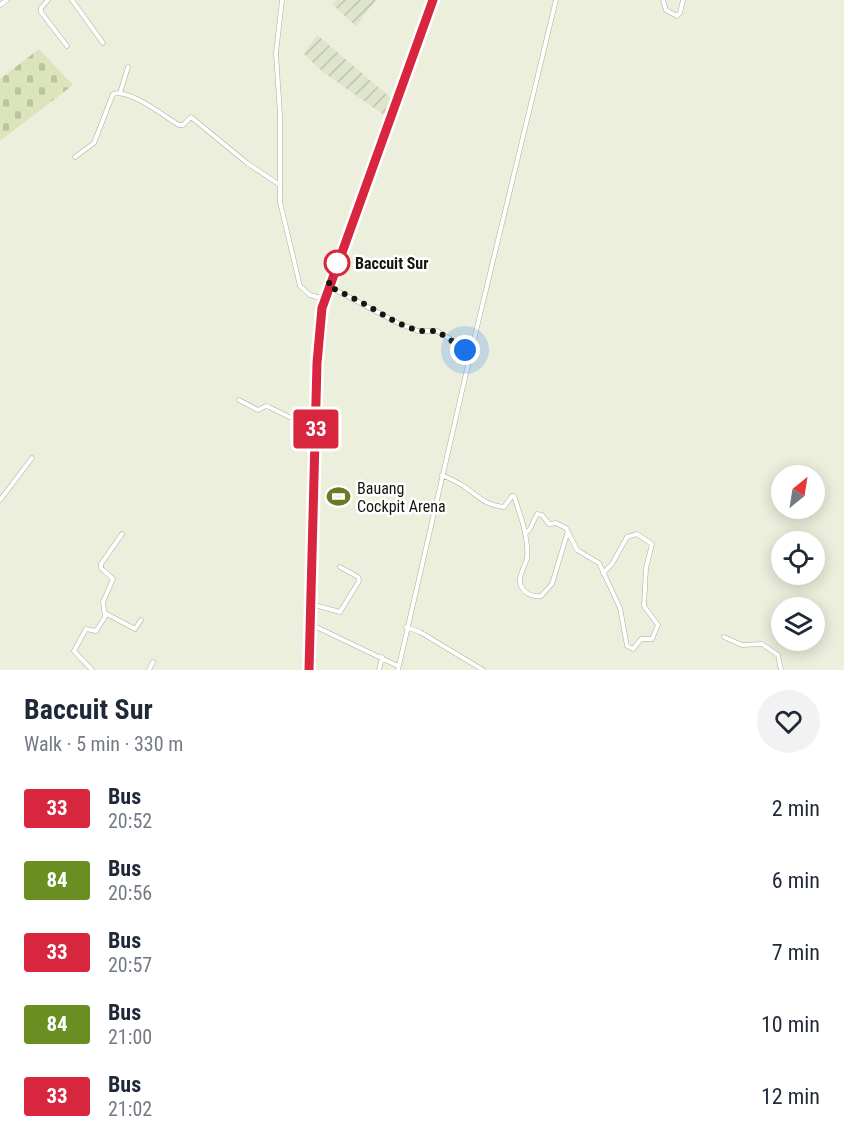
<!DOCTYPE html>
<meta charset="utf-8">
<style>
body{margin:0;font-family:"Roboto Condensed",sans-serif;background:#f2f2f3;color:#1f2937;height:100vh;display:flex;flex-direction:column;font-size:22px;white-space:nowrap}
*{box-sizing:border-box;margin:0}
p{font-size:20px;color:#747a83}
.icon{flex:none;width:33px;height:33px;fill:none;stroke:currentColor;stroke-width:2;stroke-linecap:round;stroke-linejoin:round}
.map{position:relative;height:670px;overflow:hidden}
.drawer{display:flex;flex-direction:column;background:#fff;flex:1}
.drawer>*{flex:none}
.badge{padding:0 12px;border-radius:4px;font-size:21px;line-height:39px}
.needle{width:39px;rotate:30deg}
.buttons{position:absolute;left:771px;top:465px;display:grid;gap:12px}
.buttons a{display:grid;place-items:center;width:54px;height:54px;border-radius:50%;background:#fff;box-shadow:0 3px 15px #0003;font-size:30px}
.you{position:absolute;width:30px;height:30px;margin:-15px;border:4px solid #fff;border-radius:50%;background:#1a73e8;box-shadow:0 0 0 9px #1a73e833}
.map>.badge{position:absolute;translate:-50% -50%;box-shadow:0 0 0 3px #fff}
.round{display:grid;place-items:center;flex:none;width:63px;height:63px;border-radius:32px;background:#f2f2f3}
.headline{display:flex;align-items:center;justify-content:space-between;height:102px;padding:0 24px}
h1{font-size:28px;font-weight:700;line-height:45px}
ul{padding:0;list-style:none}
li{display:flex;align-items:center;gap:18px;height:72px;padding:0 24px}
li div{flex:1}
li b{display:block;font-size:22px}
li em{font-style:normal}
li .badge{min-width:66px;font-weight:700;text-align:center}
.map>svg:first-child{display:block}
</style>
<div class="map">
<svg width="844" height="670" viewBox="0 0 844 670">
<defs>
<pattern id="industrial-furrows" width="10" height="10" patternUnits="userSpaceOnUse" patternTransform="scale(1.5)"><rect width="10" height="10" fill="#dfe5cb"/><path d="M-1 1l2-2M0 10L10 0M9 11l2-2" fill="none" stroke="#bec4ad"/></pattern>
<pattern id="cemetery-stones" width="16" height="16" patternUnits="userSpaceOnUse" patternTransform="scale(1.5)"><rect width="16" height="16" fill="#dce4bc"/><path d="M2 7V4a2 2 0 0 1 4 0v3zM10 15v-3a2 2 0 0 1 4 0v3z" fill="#bcc3a1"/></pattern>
</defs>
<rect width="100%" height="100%" fill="#ebefdc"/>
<path fill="url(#industrial-furrows)" d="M337,0H376L356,26L332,4Z
M317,35L391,98L384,115L324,73L304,54Z"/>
<path fill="url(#cemetery-stones)" d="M39,49L73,85L0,141V79Z"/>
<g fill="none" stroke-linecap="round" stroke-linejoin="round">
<defs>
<path id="minor" d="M48,0L41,8V12L67,46
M72,0L103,43
M282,0L276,53L280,115V202L300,286L310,295L324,299
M663,0L666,10L677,16L680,13L683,0
M0,5L7,0
M120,93L128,67
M75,157L94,143L113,94C129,88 165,117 179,125H183L191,117L247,163L280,185
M330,287L398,323L418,331H437L471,352
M239,400L258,410L266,406L269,407L316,430
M442,475C450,479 458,482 465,487C479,497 485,505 504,507L512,496H514C520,514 529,538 527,558C525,567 517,577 521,586C525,594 533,597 541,596L552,584L568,531
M0,500L32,458
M525,534L530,529L537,514L542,515L549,524L556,523L566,528L577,550L599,563L620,608L627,646L633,649L641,639H652L658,625L644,606L646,568L652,544L637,534L627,537L612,564L603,573
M311,604L340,612L359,581L358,577L340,567
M105,613L135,629L141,620
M310,624L398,666
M406,627L420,632L483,670
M724,637L742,645L762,644L778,655L781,670
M92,670L74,651L86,629L96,631L105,617L103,602L113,579L101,568V564L122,534
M149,670L153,662
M379,670L382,657
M398,670L471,352L556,0"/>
<path id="highway" d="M309,670L317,363L322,308L433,0"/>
</defs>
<use href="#minor" stroke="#aaae9c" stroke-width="5"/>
<use href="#highway" stroke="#aaae9c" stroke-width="8"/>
<use href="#minor" stroke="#fff" stroke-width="4"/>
<use href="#highway" stroke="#fff" stroke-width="6"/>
</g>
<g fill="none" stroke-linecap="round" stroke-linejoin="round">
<defs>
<path id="line" d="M309,670L317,363L322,308L433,0"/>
</defs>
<use href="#line" stroke="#fff" stroke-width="14"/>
<use href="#line" stroke="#d7263d" stroke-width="9"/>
<path stroke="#151710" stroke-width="6" stroke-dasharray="0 10.8" d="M337,263L328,286L359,301L398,323L418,331H437L465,350"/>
</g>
<defs>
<symbol id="stadium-bare" viewBox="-9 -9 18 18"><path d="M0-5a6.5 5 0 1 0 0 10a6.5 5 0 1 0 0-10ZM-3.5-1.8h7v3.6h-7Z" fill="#6d7925" stroke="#fff" stroke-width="2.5" paint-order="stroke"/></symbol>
</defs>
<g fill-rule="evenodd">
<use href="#stadium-bare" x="322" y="480" width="33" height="33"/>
</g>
<circle fill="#fff" stroke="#d7263d" stroke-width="3" cx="337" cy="263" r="12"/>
<g text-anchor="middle" stroke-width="5" stroke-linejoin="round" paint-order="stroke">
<g font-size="16" font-weight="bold" fill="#151710" stroke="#fff" text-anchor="start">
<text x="355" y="269">Baccuit Sur</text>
</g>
<g font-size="16" fill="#151710" stroke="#fff" text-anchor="start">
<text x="357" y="494">Bauang<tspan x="357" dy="18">Cockpit Arena</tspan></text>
</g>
</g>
</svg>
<div class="buttons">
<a><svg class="needle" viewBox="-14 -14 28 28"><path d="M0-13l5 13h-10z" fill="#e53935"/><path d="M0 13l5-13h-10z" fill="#747a83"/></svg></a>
<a><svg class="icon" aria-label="locate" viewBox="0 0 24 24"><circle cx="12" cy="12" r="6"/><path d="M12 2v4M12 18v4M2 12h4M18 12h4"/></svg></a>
<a><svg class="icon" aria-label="layers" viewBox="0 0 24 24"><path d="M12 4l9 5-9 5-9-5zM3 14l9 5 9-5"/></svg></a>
</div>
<div class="you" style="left:465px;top:350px"></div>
<b class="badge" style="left:316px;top:429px;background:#d7263d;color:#fff">33</b>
</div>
<section class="drawer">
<div class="headline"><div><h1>Baccuit Sur</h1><p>Walk · 5 min · 330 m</p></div><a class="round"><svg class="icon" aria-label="heart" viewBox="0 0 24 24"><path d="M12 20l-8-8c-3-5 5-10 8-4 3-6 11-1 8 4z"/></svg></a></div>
<ul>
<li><span class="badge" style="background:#d7263d;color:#fff">33</span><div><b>Bus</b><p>20:52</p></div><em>2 min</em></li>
<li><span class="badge" style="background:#6b8e23;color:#fff">84</span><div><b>Bus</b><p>20:56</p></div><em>6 min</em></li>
<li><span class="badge" style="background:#d7263d;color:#fff">33</span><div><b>Bus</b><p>20:57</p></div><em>7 min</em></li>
<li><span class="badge" style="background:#6b8e23;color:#fff">84</span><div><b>Bus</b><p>21:00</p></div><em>10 min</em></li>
<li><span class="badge" style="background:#d7263d;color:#fff">33</span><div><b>Bus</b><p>21:02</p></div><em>12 min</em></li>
</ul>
</section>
